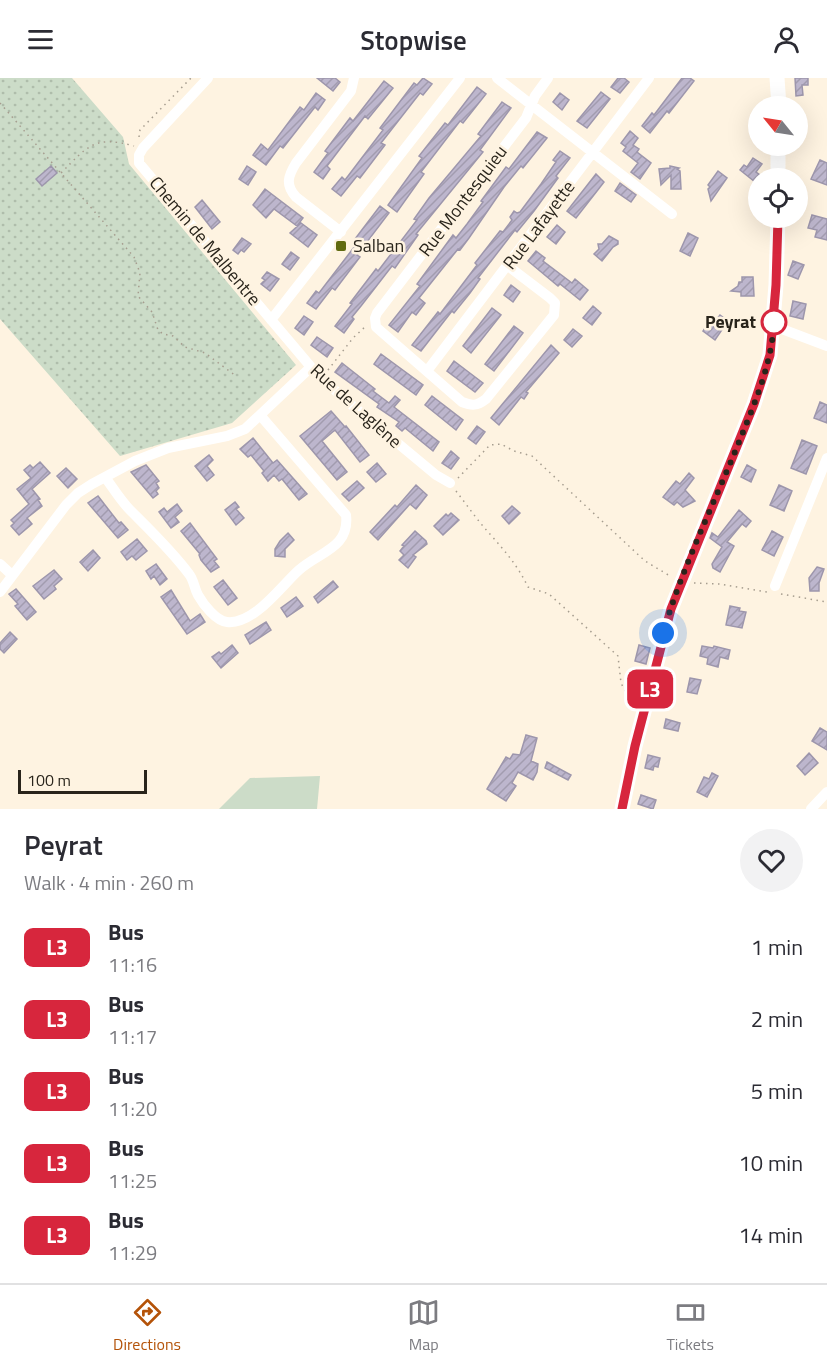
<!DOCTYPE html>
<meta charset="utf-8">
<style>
body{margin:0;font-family:"Titillium Web",sans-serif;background:#f2f2f3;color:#2b2b33;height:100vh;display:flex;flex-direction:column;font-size:22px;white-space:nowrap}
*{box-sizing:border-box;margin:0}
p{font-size:20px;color:#7c7c81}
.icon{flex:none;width:33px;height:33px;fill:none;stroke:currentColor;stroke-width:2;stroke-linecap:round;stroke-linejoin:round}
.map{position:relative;height:731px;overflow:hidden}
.details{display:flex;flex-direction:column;background:#fff;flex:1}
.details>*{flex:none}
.badge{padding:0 12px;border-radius:9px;font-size:21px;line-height:39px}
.needle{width:39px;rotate:300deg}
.tools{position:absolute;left:748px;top:18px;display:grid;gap:12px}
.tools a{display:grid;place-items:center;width:60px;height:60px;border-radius:50%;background:#fff;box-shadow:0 6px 24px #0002;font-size:30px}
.scale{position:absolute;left:18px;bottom:15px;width:129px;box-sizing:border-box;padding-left:6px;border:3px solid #29241b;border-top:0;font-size:16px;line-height:21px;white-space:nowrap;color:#29241b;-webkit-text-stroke:4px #fef3e1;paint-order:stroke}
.you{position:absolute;width:30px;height:30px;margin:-15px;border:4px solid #fff;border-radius:50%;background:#1a73e8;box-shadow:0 0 0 9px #1a73e833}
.map>.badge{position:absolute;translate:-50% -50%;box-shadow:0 0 0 3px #fff}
.round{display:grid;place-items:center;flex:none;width:63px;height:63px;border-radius:32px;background:#f2f2f3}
.head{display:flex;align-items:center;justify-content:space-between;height:102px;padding:0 24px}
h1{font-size:28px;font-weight:600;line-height:45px}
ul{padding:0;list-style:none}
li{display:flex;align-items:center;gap:18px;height:72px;padding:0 24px}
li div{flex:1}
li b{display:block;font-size:22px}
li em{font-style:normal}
li .badge{min-width:66px;font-weight:700;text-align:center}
header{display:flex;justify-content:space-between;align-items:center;height:78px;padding:0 24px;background:#fff;font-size:27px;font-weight:600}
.menu{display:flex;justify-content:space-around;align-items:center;height:84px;border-top:2px solid #e1e1e2;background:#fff;font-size:16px;color:#7c7c81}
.menu a{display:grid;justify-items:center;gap:3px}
.menu .current{color:#b45309}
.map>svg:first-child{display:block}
</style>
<header><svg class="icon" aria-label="menu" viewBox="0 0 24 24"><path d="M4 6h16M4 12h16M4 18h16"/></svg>Stopwise<svg class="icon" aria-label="person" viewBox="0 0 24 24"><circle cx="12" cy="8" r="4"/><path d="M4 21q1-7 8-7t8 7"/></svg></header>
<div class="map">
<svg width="827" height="731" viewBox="0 0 827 731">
<defs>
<pattern id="park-dots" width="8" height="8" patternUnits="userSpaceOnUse" patternTransform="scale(1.5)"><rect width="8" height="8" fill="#ccdcc8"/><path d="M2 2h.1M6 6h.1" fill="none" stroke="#afbdab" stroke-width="1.8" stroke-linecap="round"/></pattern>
<pattern id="building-hatch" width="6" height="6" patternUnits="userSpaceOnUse" patternTransform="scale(1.5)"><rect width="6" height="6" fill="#bdb6cd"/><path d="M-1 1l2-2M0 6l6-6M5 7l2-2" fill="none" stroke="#a29caf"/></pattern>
</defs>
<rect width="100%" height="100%" fill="#fef3e1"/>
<path fill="#ccdcc8" d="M320,698L317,731H219L250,700Z"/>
<path fill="url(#park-dots)" d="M0,0H72L123,59L129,86L296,287L232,345L120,378L0,241Z"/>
<path fill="url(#building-hatch)" stroke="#9d96ac" stroke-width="1.5" d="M317,0H335L340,4L333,13Z
M423,0L432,6L423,17L420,15L381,65L385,67L360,100L357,98L341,118L332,111L342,99L345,102L383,52L380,50L414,5L417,7Z
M618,0H624L629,4L620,15L611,9Z
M682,0H690L694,3L669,35L667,33L650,55L642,48L652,35L654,37Z
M795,0H808V7H802L803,17L796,18Z
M384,3L393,10L368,41L365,38L327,88L330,91L323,101L314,94L328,75L325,73L350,40L353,43Z
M477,9L486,16L463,45L460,43L421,94L424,96L397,134L388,127L422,80L419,78L445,45L448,47Z
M601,14L610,21L587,50L577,43Z
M316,15L325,22L318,32L315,29L283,70L280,68L266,87L253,77L261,66L268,72L300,29L304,32Z
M560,15L569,22L562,32L553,24Z
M502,24L511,30L480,72L483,74L416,156L418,157L395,190L392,188L361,228L352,239L354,241L344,255L335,248L352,226L350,225L376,191L378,193L417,142L414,141L429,120L481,58L478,56Z
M630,53L638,60L633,67L639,71L637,74L651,85L640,101L631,94L638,85L623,73L626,69L621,65Z
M537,54L547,60L523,90L521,88L504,109L469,160L460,172L458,171L419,220L425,225L416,237L412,234L398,254L389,247L420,208L417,206L453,157L456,160L467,146L483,124L481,123L506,89L509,91Z
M560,73L570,80L556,98L558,100L534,133L517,154L515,152L478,200L480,201L470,215L454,235L452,233L421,273L412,267L438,234L440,236L477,187L475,185L500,153L503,154L512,142L510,139L514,133L517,135L520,134L541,106L556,84L553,82Z
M753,80L762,86L756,94L760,97L755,104L740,92L744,87L747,89Z
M820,82L827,85V107L811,101Z
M51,88L57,95L42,108L36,101Z
M247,88L256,94L248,107L239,101Z
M670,88L679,90L677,91L680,93L681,111H671V97L661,107L659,91L670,90Z
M718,93L727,100L711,123L708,111L710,109L708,107Z
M596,96L604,104L576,140L567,133Z
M620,105L636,117L631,124L615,113Z
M265,111L303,140L297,148L274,131L266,140L253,127Z
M202,122L220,144L212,151L195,129Z
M380,128L389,135L357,177L360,179L335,212L332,210L316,231L307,225L316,213L319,215L358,164L355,161Z
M812,137L827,141V162L815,159L817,152L808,150Z
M301,145L317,157L308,169L290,155Z
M557,147L565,154L556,166L547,159Z
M688,155L698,160L690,178L680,173Z
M609,158L618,163V166L613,169L602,183L594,176L599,171L598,166H602Z
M242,160L251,166L244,174L241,172L238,176L233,172Z
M536,173L545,180L543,183L572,205L575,201L588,212L580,222L560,206L558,208L528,183Z
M291,174L299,180L290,192L282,186Z
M793,183L804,187L798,201L788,197Z
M267,194L279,201L270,213L261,206L265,202L262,200Z
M742,199H753L754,218H741V214L731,213L738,208L739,204H742Z
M511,207L520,214L513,224L504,217Z
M793,223L806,226L803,241L790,238Z
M593,228L601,235L592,247L583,240Z
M492,230L501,237L471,275L463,268Z
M720,237L728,243L715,262L703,253L709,244L712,247Z
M304,238L313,244L304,257L295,250Z
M514,248L523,255L494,293L485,286Z
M573,251L582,258L572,269L564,262Z
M317,259L333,270L327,279L311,267Z
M551,267L559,275L526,314L528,315L524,321L521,319L499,347L491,340Z
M381,276L423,307L416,317L374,286Z
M454,283L483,305L475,314L447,293Z
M342,285L375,311L373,313L389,325L395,318L400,322L394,329L439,364L433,373L405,350L402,353L396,348L399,344L377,329L379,326L335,294Z
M432,318L463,342L456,352L425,327Z
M820,324L827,327V345L814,340Z
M331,333L345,349L346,348L369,377L360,384L335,352L322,363L347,394L337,402L300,358Z
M477,348L485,354L476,366L468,360Z
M253,360L273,385L277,382L307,416L299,422L282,401L279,403L274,397L268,403L262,395L264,393L251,377L248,379L240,371Z
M802,362L817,368L806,396L791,390Z
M451,373L459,380L451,391L442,385Z
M209,377L213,382L207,388L214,397L207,403L195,388Z
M40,384L50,395L32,411L40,421L38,422L42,428L27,440L32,446L19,457L11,448L14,445L11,442L29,426L17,411L31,400L24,392L30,387L33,390Z
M377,385L386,396L376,404L367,394Z
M146,387L159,403L156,405L159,410L156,413L158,416L153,420L131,394Z
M747,387L756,392L751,404L741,399Z
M66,390L77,401L68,410L57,398Z
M689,395L694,400L685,412L695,423L683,429L677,424L674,427L663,419L676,403L680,406Z
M357,403L364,410L349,423L342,416Z
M416,407L427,417L416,431L410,426L378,462L370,454L395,427L397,429Z
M779,407L792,413L784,433L770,427Z
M98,418L119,445L121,444L128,452L118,460L88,425Z
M235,424L239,429L236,431L244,440L236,447L225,432Z
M177,426L182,433L175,439L179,444L171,450L159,434L164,430L167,434Z
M512,428L520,435L509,446L502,438Z
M739,432L751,443L746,449L742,446L727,464L734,468L720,494L713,490L712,486L722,469L710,460L712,455L718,459Z
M451,435L459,442L443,457L434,448L446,436L448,438Z
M190,445L217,481L214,483L219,489L211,494L201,482L199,477L200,476L181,453Z
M415,453L426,463L427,466L413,477L416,479L408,490L399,482L404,477L400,473L404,468L402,467Z
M772,453L783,459L774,478L762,472Z
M288,455L294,462L285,471V479L275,478V471L280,463Z
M137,461L147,473L136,482L132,478L127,482L121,474Z
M93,472L100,480L88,493L80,484Z
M156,486L167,501L160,507L154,498L151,501L146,493Z
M817,489L824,491L819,505V513H810L809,500Z
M54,492L62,501L54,508L56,511L44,521L33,508Z
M223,502L237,520L228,527L214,509Z
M333,503L338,509L318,525L314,519Z
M16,511L36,534L27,542L15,528L18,526L9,516Z
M171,512L190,543L200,536L205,544L187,556L161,519Z
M296,519L303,528L287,539L281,530Z
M730,528L740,530L739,533L746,534L742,550L726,547Z
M266,544L271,552L250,566L245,557Z
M10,554L17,561L4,575L0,571V565Z
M232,567L238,575L221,590L212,579L219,574L221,576Z
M639,567L650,570L646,586L635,583Z
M702,568L713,570L714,568L730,572L728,581L720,579L718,589L707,586L708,580L700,578Z
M690,600L701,602L697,616L687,614Z
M666,641L680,645L678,653L664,650Z
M820,650L827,654V672L812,663Z
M526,657L537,660L531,683L538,686L537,694L533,702L518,694L512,705L516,708L506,723L487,711L506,679L510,681L513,676L520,677Z
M809,675L818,685L805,697L797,688Z
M648,677L660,680L658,689L654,688L653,692L645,690Z
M547,684L571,697L568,702L545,690Z
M712,695L718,698L707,719L697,714L704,699L709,701Z
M641,717L656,722L653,731L638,726Z"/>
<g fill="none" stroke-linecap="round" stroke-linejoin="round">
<path stroke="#a69d8f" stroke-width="1.5" stroke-dasharray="1.5 4.5" stroke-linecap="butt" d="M0,25L134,179L140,195L138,218L152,234L158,252L163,256L173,258L185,269L205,275L236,298
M139,59L140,52L191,0
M61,95C88,68 94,57 134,68
M328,292L353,260L366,248
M458,400L490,367L501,366L514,373L532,378L645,483L670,498
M456,413C467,427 477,442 489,455C505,473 518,488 528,509L549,516L618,578L621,605L632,626
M694,505L720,506L767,514
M781,516L827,524"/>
<path stroke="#fff" stroke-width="10" d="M208,0L143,70L139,77V85L311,289L341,318L436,397L450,405
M497,0L672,136
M341,154L296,119C285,107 288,98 296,85L351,13L354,0
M508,188L550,220L555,225L554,237L486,321C477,328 472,328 462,324L376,249L375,240L377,235L526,40L535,18L548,0
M271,242L460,0
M774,248L827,268
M427,293L649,0
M105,399C113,410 121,423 130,432C151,453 172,473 189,496C194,502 194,510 198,517C203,526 216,543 227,544C254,547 281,508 299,492C319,474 350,470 346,437L260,337
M0,486L12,497
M775,508L827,380
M0,514L66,427L78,415L92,406L135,383L168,370L227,358L245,351L311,289
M811,731L827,714"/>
<path stroke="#fff" stroke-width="15" d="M777,0L779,28
M778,100V68
M622,731L635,668L671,531L754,326L770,277L776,207L778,140"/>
</g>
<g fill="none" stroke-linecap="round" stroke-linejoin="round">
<defs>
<path id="line" d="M622,731L635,668L671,531L754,326L770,277L776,207L778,140"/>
</defs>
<use href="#line" stroke="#fff" stroke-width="14"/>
<use href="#line" stroke="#d7263d" stroke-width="9"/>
<path stroke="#29241b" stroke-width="6" stroke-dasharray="0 10.8" d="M663,555C683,487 715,424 741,359C756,322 772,284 774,244"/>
</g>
<rect fill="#606a10" stroke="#fef3e1" stroke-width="2" x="335" y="162" width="12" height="12" rx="3"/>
<circle fill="#fff" stroke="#d7263d" stroke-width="3" cx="774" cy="244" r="12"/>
<g text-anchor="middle" stroke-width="5" stroke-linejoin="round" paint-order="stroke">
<g font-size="18" fill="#29241b" stroke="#fef3e1">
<text transform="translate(463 123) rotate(-53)" y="6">Rue Montesquieu</text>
<text transform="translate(539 147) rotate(-53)" y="6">Rue Lafayette</text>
<text transform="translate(205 163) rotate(50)" y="6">Chemin de Malbentre</text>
<text transform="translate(356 328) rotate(42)" y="6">Rue de Laglène</text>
</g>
<g font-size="18" fill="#29241b" stroke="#fef3e1" text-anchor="start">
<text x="353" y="174">Salban</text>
</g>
<g font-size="18" font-weight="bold" fill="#29241b" stroke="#fef3e1" text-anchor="end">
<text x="756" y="250">Peyrat</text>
</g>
</g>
</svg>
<div class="tools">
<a><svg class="needle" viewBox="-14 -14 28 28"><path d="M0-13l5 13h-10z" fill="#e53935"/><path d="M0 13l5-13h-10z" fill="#7c7c81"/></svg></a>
<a><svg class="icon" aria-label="locate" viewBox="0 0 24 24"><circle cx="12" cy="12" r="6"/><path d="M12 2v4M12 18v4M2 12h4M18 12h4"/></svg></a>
</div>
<div class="scale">100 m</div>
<div class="you" style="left:663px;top:555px"></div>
<b class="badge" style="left:650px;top:611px;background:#d7263d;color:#fff">L3</b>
</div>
<section class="details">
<div class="head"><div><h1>Peyrat</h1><p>Walk · 4 min · 260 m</p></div><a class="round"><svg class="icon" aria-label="heart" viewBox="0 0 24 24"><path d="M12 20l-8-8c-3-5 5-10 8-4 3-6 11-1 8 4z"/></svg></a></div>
<ul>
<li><span class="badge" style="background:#d7263d;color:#fff">L3</span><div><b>Bus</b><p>11:16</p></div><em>1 min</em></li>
<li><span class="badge" style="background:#d7263d;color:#fff">L3</span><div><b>Bus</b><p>11:17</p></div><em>2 min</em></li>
<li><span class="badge" style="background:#d7263d;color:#fff">L3</span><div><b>Bus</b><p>11:20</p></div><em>5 min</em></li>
<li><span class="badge" style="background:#d7263d;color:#fff">L3</span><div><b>Bus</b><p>11:25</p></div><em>10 min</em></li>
<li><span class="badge" style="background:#d7263d;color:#fff">L3</span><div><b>Bus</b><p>11:29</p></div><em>14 min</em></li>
</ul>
</section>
<nav class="menu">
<a class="current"><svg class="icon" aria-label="directions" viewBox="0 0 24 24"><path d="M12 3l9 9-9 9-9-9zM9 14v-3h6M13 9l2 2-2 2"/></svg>Directions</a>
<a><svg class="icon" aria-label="map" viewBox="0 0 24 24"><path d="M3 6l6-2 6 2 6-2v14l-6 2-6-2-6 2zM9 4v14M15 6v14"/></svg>Map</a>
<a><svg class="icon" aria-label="tickets" viewBox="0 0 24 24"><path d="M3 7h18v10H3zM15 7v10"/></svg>Tickets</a>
</nav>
